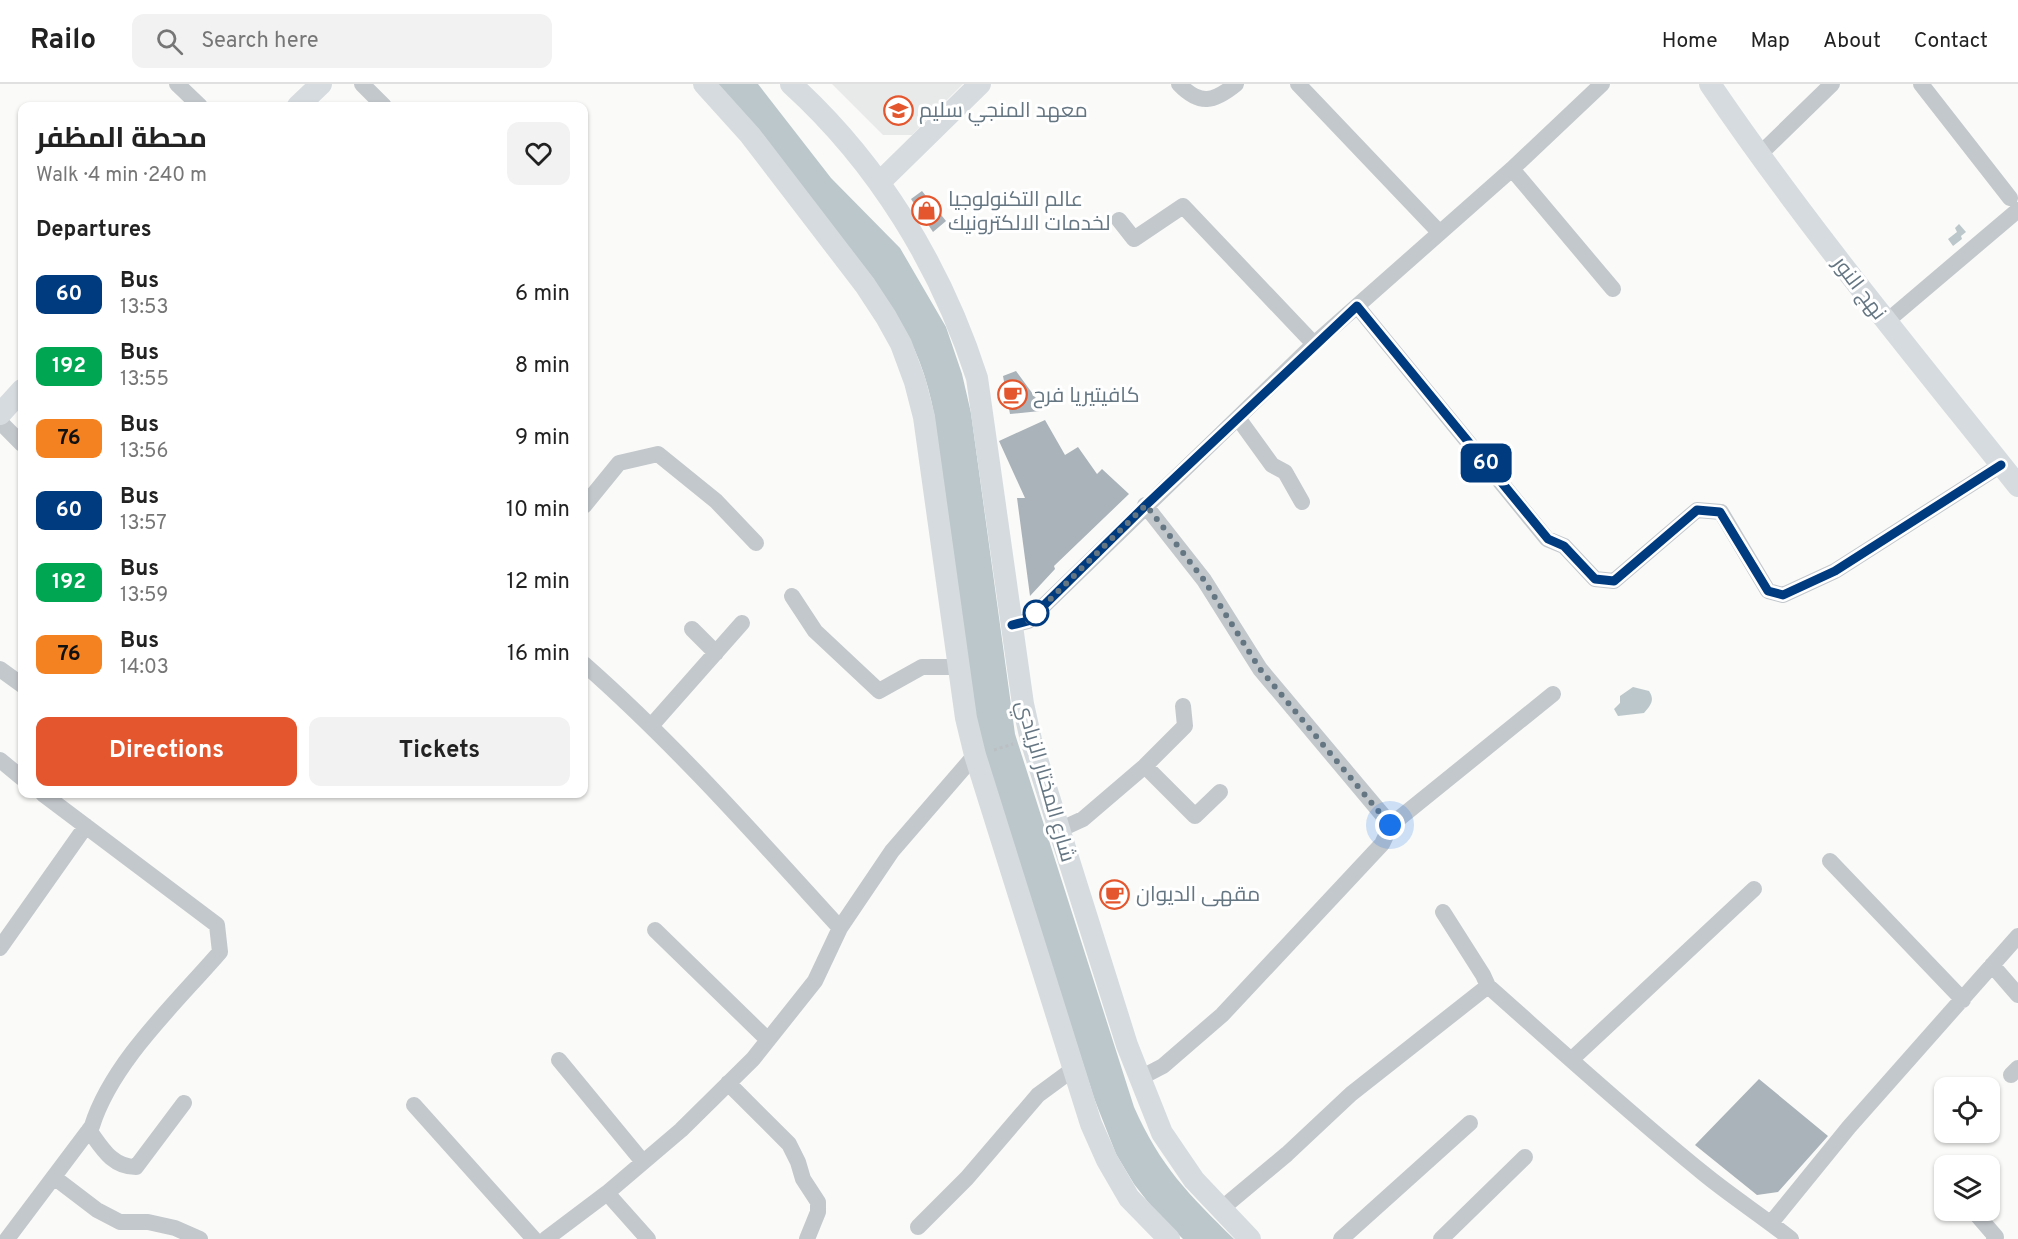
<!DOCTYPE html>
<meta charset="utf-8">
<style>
body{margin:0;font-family:Overpass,Cairo,sans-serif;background:#f2f2f2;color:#222;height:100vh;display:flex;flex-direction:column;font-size:22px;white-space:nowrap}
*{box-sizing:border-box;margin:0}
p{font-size:20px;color:#767676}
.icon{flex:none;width:33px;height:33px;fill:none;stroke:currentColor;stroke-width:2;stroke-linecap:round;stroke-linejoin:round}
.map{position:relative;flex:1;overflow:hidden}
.panel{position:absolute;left:18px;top:18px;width:570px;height:696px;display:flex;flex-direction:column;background:#fff;border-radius:12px;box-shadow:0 2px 4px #0004}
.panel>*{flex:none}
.badge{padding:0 12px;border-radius:9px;font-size:21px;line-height:39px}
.controls{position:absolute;left:1934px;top:993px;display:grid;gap:12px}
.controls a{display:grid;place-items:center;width:66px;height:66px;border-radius:12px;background:#fff;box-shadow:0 2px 4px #0004;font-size:30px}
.you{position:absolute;width:30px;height:30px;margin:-15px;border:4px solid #fff;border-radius:50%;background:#1a73e8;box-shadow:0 0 0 9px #1a73e833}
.map>.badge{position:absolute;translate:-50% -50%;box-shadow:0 0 0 3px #fff}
h2{padding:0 18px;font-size:22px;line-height:54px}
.round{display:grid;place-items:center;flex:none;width:63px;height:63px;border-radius:12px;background:#f2f2f2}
.headline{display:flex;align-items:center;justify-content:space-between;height:102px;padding:0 18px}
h1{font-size:28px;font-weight:700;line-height:45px}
.primary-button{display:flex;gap:12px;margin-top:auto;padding:12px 18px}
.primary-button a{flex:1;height:69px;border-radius:12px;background:#e4572e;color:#fff;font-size:24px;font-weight:700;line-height:69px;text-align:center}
.primary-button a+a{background:#f2f2f2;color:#222}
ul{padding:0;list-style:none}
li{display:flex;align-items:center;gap:18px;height:72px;padding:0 18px}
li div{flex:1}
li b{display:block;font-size:22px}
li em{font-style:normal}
li .badge{min-width:66px;font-weight:700;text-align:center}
header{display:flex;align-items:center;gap:36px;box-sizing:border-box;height:84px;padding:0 30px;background:#fff;border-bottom:2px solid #e0e0e0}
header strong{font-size:28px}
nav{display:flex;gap:33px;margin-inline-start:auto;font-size:21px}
.search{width:420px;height:54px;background:#f2f2f2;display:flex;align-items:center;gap:15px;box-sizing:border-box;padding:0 21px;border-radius:12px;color:#767676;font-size:22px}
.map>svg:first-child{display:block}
</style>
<header>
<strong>Railo</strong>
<div class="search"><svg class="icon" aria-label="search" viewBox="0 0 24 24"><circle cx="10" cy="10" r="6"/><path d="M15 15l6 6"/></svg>Search here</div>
<nav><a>Home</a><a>Map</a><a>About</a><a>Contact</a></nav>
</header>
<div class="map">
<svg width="2018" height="1155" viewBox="0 0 2018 1155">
<rect width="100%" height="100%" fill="#fafaf8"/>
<path fill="#e8e9e9" d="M832,0H963L912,51H883Z"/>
<path fill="#bbc7cb" d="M716,0H758L831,94L900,164L946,243L962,290L971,329L1015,650L1134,1023C1160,1082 1189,1111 1234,1155H1183L1155,1127L1134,1100L1116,1070L1094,1014L988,685L975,632L934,330C927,292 915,261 895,229Z
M1959,140L1966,148L1961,152L1962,155L1953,162L1948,155L1957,148L1955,144Z
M1633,603L1649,607C1655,616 1651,621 1644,629L1618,632L1614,625L1620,619V612Z"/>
<path fill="#aab3b9" d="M922,107L946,137L933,148L911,115Z
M1016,287L1038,317L1036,319L1040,327L1010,330L1003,292Z
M1045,336L1065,371L1078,363L1097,390L1102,385L1129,410L1054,482L1055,485L1030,512L1017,414H1025L999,357Z
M1759,995L1828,1052L1778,1108L1757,1111L1695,1061Z"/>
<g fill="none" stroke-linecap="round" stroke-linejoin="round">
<path stroke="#bbbfc2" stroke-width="3" stroke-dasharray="3 3" stroke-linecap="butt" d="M994,666L1013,660"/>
<path stroke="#c3c8cc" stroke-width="16" d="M177,0L200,22
M362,0L384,22
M1179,0C1200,22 1214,18 1236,0
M1298,0L1439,148
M1921,0L2010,114
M1759,71L1832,0
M1512,85L1613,205
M1119,136L1134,155L1183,122L1314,260
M1357,222L1547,455L1564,462L1595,495L1614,497L1697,426L1721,428L1768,507L1783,511L1835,487L2001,381
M1886,238L2018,126
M1238,334L1272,381L1285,388L1302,418
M0,338L22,360
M584,422L619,379L658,370L716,417L756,459
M792,512L815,547L879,607L922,583H959
M1012,541L1028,537L1314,260L1512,85L1602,0
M692,545L716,569
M584,580C676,661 757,753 840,844
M0,585L22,601
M651,642L742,539
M0,676L22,694
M1145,682L1185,642L1183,622
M1391,741L1553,610
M1059,746L1083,735L1145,682L1195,732L1220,708
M1830,777L1963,916
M1443,828L1483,891L1488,902C1559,965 1629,1029 1703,1089C1731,1112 1762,1132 1791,1155
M655,846L768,956
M0,864L86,742
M1992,881L2018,911
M1572,975L1754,805
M559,976L643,1078
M2011,991L2018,984
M1140,994L1163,982L1222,931L1382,760L1391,741L1260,585L1204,496L1145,421
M728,999L789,1060L798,1078L803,1095L818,1118V1128L807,1155
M414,1021L534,1155
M89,1046C102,1064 112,1083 136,1083L184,1019
M55,1094L97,1126L120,1138H148L175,1144L200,1155
M607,1109L648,1155
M1220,1126L1287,1070L1351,1010L1488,902
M1977,1131L1996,1153L1994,1155
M1771,1139L1849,1043L2018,852
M918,1143L967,1094L1038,1011L1072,986
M7,1155L92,1042C112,978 176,919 220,868L217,841L43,710
M546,1155L607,1109L681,1046L753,975L815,897L840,844L892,767L975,671
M1341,1155L1470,1039
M1441,1155L1525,1073"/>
<path stroke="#d6dbdf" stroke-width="22" d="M704,0L750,51L865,201L886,233L901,260L915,298L924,333L966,634L975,671L1091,1040L1107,1076L1129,1114L1169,1155
M791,0C878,79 941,182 977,294L1023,620L1031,656L1127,961L1162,1049L1194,1096L1250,1155
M1710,0C1805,140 1913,270 2018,402
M298,22L321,0
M880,98L980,0
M0,330L22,306"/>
</g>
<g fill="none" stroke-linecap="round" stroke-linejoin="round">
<defs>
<path id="line" d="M1012,541L1028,537L1146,421L1357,222L1548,455L1564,462L1595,495L1614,497L1697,426L1720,428L1768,507L1783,511L1835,487L2001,381"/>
</defs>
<use href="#line" stroke="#fff" stroke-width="14"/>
<use href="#line" stroke="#003b80" stroke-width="9"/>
<path stroke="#657683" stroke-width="6" stroke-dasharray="0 10.8" d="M1036,529L1028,537L1146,421L1204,496L1260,585L1390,741"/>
</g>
<defs>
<symbol id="school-ring" viewBox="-11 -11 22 22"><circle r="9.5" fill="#fff" stroke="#e4572e" stroke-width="1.5"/><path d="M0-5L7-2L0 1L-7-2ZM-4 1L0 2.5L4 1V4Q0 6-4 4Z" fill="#e4572e"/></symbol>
<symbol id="shop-ring" viewBox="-11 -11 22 22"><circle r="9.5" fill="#fff" stroke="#e4572e" stroke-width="1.5"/><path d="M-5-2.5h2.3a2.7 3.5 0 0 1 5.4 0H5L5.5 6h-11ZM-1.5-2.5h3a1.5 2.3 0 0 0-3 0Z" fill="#e4572e"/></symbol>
<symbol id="cafe-ring" viewBox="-11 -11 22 22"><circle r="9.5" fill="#fff" stroke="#e4572e" stroke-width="1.5"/><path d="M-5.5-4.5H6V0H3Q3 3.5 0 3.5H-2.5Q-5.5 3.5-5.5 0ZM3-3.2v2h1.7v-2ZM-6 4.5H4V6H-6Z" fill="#e4572e"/></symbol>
</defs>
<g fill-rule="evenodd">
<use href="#school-ring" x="882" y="10" width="33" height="33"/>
<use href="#shop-ring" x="910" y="110" width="33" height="33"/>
<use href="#cafe-ring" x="996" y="294" width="33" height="33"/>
<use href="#cafe-ring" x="1098" y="794" width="33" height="33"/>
</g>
<circle fill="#fff" stroke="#003b80" stroke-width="3" cx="1036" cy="529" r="12"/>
<g text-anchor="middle" stroke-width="6" stroke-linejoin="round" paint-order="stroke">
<g font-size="21" fill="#657683" stroke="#fff" text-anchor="start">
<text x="919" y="33">معهد المنجي سليم</text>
<text x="948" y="122">عالم التكنولوجيا<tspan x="948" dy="24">لخدمات الالكترونيك</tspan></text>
<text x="1033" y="318">كافيتيريا فرح</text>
<text x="1136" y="817">مقهى الديوان</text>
</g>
<g font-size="21" fill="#657683" stroke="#fff">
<text transform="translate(1860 204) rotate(53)" y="7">نهج النور</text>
<text transform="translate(1046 697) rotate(74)" y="7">شارع المختار الزيادي</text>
</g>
</g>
</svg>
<div class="controls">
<a><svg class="icon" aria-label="locate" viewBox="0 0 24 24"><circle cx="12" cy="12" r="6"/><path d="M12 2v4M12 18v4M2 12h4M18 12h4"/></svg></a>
<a><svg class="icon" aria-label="layers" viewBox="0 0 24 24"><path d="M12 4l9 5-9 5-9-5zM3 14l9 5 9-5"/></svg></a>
</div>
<div class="you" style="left:1390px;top:741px"></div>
<b class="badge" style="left:1486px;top:379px;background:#003b80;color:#fff">60</b>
<section class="panel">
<div class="headline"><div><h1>محطة المظفر</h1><p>Walk · 4 min · 240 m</p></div><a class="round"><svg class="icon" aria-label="heart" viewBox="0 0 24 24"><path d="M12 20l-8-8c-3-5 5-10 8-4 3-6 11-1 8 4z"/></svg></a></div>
<h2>Departures</h2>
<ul>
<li><span class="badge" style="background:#003b80;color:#fff">60</span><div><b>Bus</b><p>13:53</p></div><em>6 min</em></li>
<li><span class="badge" style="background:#00a651;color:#fff">192</span><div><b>Bus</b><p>13:55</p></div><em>8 min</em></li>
<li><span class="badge" style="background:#f58220;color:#111">76</span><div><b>Bus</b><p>13:56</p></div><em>9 min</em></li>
<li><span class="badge" style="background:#003b80;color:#fff">60</span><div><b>Bus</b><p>13:57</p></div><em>10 min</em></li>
<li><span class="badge" style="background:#00a651;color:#fff">192</span><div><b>Bus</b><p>13:59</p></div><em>12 min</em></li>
<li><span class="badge" style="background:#f58220;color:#111">76</span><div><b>Bus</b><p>14:03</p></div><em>16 min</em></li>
</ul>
<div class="primary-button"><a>Directions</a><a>Tickets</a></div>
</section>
</div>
